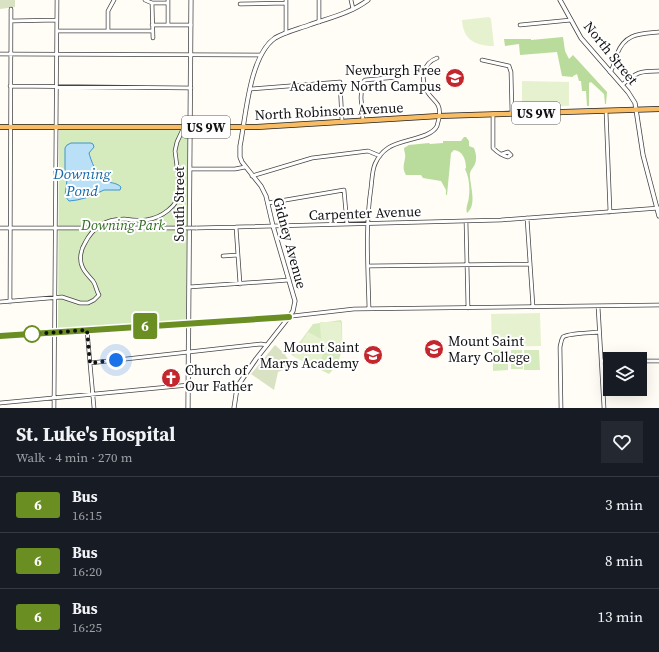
<!DOCTYPE html>
<meta charset="utf-8">
<style>
body{margin:0;font-family:"Source Serif 4",serif;background:#242831;color:#f1f3f6;height:100vh;display:flex;flex-direction:column;font-size:15px;white-space:nowrap}
*{box-sizing:border-box;margin:0}
p{font-size:13px;color:#9ea1a6}
.icon{flex:none;width:22px;height:22px;fill:none;stroke:currentColor;stroke-width:2;stroke-linecap:round;stroke-linejoin:round}
.map{position:relative;height:408px;overflow:hidden}
.side{display:flex;flex-direction:column;background:#171b24;flex:1}
.side>*{flex:none}
.badge{padding:0 8px;border-radius:3px;font-size:14px;line-height:26px}
.fabs{position:absolute;left:603px;top:352px;display:grid;gap:8px}
.fabs a{display:grid;place-items:center;width:44px;height:44px;border-radius:0px;background:#171b24;box-shadow:0 4px 16px #0002;font-size:20px}
.you{position:absolute;width:20px;height:20px;margin:-10px;border:3px solid #fff;border-radius:50%;background:#1a73e8;box-shadow:0 0 0 6px #1a73e833}
.map>.badge{position:absolute;translate:-50% -50%;box-shadow:0 0 0 2px #fff}
.round{display:grid;place-items:center;flex:none;width:42px;height:42px;border-radius:0px;background:#242831}
.summary{display:flex;align-items:center;justify-content:space-between;height:68px;padding:0 16px}
h1{font-size:19px;font-weight:700;line-height:30px}
ul{padding:0;list-style:none}
li{display:flex;align-items:center;gap:12px;height:56px;padding:0 16px;border-top:1px solid #363941}
li div{flex:1}
li b{display:block;font-size:15px}
li em{font-style:normal}
li .badge{min-width:44px;font-weight:700;text-align:center}
.map>svg:first-child{display:block}
</style>
<div class="map">
<svg width="659" height="408" viewBox="0 0 659 408">
<rect width="100%" height="100%" fill="#fffdf5"/>
<path fill="#d5ebbd" d="M59,129H187L188,130L186,322L58,329Z
M341,320L342,322C342,343 345,358 329,374L293,356L291,354L313,324Z
M493,350H508V370L493,371Z
M511,350H522L523,369H511Z
M524,350H539L540,370H524Z"/>
<path fill="#b9dc9c" d="M563,37L565,51L569,59L573,55L607,92L606,104H605L604,94L591,82L589,83V106H587L586,91H582L581,81H579L577,74L573,76V77L562,76L557,52L520,55L519,44L505,46L504,39H531V40Z
M464,137H466L469,141V146L474,148C476,153 477,159 475,164C474,167 471,169 470,173C469,184 478,204 467,213C465,207 469,202 469,196C470,187 469,177 465,169L466,168C466,160 463,151 454,150L451,153L447,195H446V190L441,181L423,178L421,175H406C402,168 404,165 405,158C406,155 404,151 404,148L409,145L429,143L430,144L443,143V141H461Z"/>
<path fill="#d9e3c4" d="M0,0H15V7L0,9Z
M275,345L284,353L291,364L290,367L278,372L274,390L251,374Z"/>
<path fill="#e6f2cf" d="M489,17L491,19L494,46C476,46 463,40 462,20Z
M522,81L569,82V106L522,105Z
M540,313L541,346L492,347L491,314Z
M320,322H340L341,323L342,343H328L317,369L293,356L308,332L321,339Z"/>
<path fill="#b9e0f7" stroke="#3f96cf" d="M71,143H91L93,144L94,147L89,153C90,158 98,179 103,181C109,183 116,182 121,187L120,190H104L89,197L77,200L69,201L65,196L67,180L65,172V148L67,145Z"/>
<g fill="none" stroke-linecap="round" stroke-linejoin="round">
<defs>
<path id="minor" d="M145,0L152,3H168
M168,0V25
M319,0V22
M351,0L353,9
M152,3L153,38
M240,4L286,3
M11,21L57,20
M152,25H191
M520,25L571,20
M57,31H153
M108,31V11L114,0
M286,33V0
M0,54L261,55
M482,60L509,66L511,72L512,113
M610,72C614,67 615,60 617,54C625,33 640,34 659,32
M622,85C637,72 639,71 659,71
M10,86L191,88
M251,89L340,82L342,121
M606,111L610,212
M493,114V148C497,152 503,156 508,157L511,155L508,152L502,154
M363,120L361,98L362,83L365,80L398,77
M190,169H235L245,167
M252,176L312,158L368,151L380,156
M268,203L344,190L347,224
M527,218L533,307
M466,221L468,308
M236,227L240,284
M0,228H184
M196,228L501,220L659,208
M223,256L238,255
M368,266L530,264
M189,287L289,280
M0,302L62,297L80,303H88L94,300L99,295C96,290 96,285 93,281C89,276 84,272 82,266C79,259 81,249 85,243C93,227 107,219 124,219C131,220 139,221 146,220C161,218 179,206 180,190L175,151L177,142L184,127
M10,302L11,9
M598,306L604,408
M369,309C368,268 365,228 371,188C372,180 372,171 375,164C378,157 382,152 388,148C400,139 431,139 437,126C439,120 441,111 438,105C435,100 429,96 427,91C420,79 423,63 437,58
M87,330L94,408
M0,336L266,319L354,309L659,305
M601,361H610
M640,361H659
M90,363L261,344L267,345
M0,403L189,385
M54,408L57,0
M561,408L560,347C561,343 561,340 563,337C568,333 592,333 599,332"/>
<path id="tertiary" d="M560,0L581,38L628,92L635,103L643,155L659,216
M188,408L191,0
M234,408L237,388L239,384L256,359L289,317L293,311L295,301L273,226L266,196L261,186L242,162L240,157V146C246,117 249,56 275,38C285,32 298,29 309,25C329,18 351,13 368,0"/>
<path id="trunk" d="M0,127H257L439,116L659,109"/>
</defs>
<use href="#minor" stroke="#444" stroke-width="4.5"/>
<use href="#tertiary" stroke="#444" stroke-width="5"/>
<use href="#trunk" stroke="#222" stroke-width="6"/>
<use href="#minor" stroke="#fff" stroke-width="3"/>
<use href="#tertiary" stroke="#fff" stroke-width="3.5"/>
<use href="#trunk" stroke="#f7bc64" stroke-width="4.5"/>
<defs>
<path id="minor-bridge" d="M184,228H196"/>
</defs>
<use href="#minor-bridge" stroke="#444" stroke-width="4.5" stroke-linecap="butt"/>
<use href="#minor-bridge" stroke="#fff" stroke-width="3"/>
</g>
<g fill="none" stroke-linecap="round" stroke-linejoin="round">
<defs>
<path id="line" d="M0,336L289,317"/>
</defs>
<use href="#line" stroke="#fff" stroke-width="9"/>
<use href="#line" stroke="#6b8e23" stroke-width="6"/>
<path stroke="#111" stroke-width="4" stroke-dasharray="0 7.2" d="M32,334L87,330L90,363L116,360"/>
</g>
<defs>
<symbol id="school-disc" viewBox="-11 -11 22 22"><circle r="9.5" fill="#c4262e" stroke="#fff"/><path d="M0-5L7-2L0 1L-7-2ZM-4 1L0 2.5L4 1V4Q0 6-4 4Z" fill="#fff"/></symbol>
<symbol id="university-disc" viewBox="-11 -11 22 22"><circle r="9.5" fill="#c4262e" stroke="#fff"/><path d="M0-5L7-2L0 1L-7-2ZM-4 1L0 2.5L4 1V4Q0 6-4 4Z" fill="#fff"/></symbol>
<symbol id="church-disc" viewBox="-11 -11 22 22"><circle r="9.5" fill="#c4262e" stroke="#fff"/><path d="M-1.2-6h2.4v3.5h3.3v2.4h-3.3V6h-2.4V-.1h-3.3v-2.4h3.3Z" fill="#fff"/></symbol>
</defs>
<g fill-rule="evenodd">
<use href="#school-disc" x="444" y="67" width="22" height="22"/>
<use href="#university-disc" x="423" y="338" width="22" height="22"/>
<use href="#school-disc" x="362" y="344" width="22" height="22"/>
<use href="#church-disc" x="160" y="367" width="22" height="22"/>
</g>
<circle fill="#fff" stroke="#6b8e23" stroke-width="2" cx="32" cy="334" r="8"/>
<g text-anchor="middle" stroke-width="4" stroke-linejoin="round" paint-order="stroke">
<g fill="#fff" stroke="#585858" stroke-width="1">
<rect x="512" y="102" width="48" height="22" rx="3"/>
<rect x="182" y="116" width="48" height="22" rx="3"/>
</g>
<g font-size="13" font-weight="bold" fill="#111">
<text x="536" y="118">US 9W</text>
<text x="206" y="132">US 9W</text>
</g>
<g font-size="14" fill="#111" stroke="#fff">
<text transform="translate(611 53) rotate(51)" y="5">North Street</text>
<text transform="translate(329 111) rotate(-3)" y="5">North Robinson Avenue</text>
<text transform="translate(179 204) rotate(-90)" y="5">South Street</text>
<text transform="translate(365 213) rotate(-2)" y="5">Carpenter Avenue</text>
<text transform="translate(290 243) rotate(75)" y="5">Gidney Avenue</text>
</g>
<g font-size="14" fill="#111" stroke="#fff" text-anchor="end">
<text x="441" y="75">Newburgh Free<tspan x="441" dy="16">Academy North Campus</tspan></text>
<text x="448" y="346" text-anchor="start">Mount Saint<tspan x="448" dy="16">Mary College</tspan></text>
<text x="359" y="352">Mount Saint<tspan x="359" dy="16">Marys Academy</tspan></text>
<text x="185" y="375" text-anchor="start">Church of<tspan x="185" dy="16">Our Father</tspan></text>
</g>
<g font-size="14" font-style="italic" fill="#2f6b1f" stroke="#fff">
<text x="123" y="230">Downing Park</text>
</g>
<g font-size="15" font-style="italic" fill="#1768a6" stroke="#fff">
<text x="82" y="179">Downing<tspan x="82" dy="17">Pond</tspan></text>
</g>
</g>
</svg>
<div class="fabs">
<a><svg class="icon" aria-label="layers" viewBox="0 0 24 24"><path d="M12 4l9 5-9 5-9-5zM3 14l9 5 9-5"/></svg></a>
</div>
<div class="you" style="left:116px;top:360px"></div>
<b class="badge" style="left:145px;top:326px;background:#6b8e23;color:#fff">6</b>
</div>
<section class="side">
<div class="summary"><div><h1>St. Luke's Hospital</h1><p>Walk · 4 min · 270 m</p></div><a class="round"><svg class="icon" aria-label="heart" viewBox="0 0 24 24"><path d="M12 20l-8-8c-3-5 5-10 8-4 3-6 11-1 8 4z"/></svg></a></div>
<ul>
<li><span class="badge" style="background:#6b8e23;color:#fff">6</span><div><b>Bus</b><p>16:15</p></div><em>3 min</em></li>
<li><span class="badge" style="background:#6b8e23;color:#fff">6</span><div><b>Bus</b><p>16:20</p></div><em>8 min</em></li>
<li><span class="badge" style="background:#6b8e23;color:#fff">6</span><div><b>Bus</b><p>16:25</p></div><em>13 min</em></li>
</ul>
</section>
